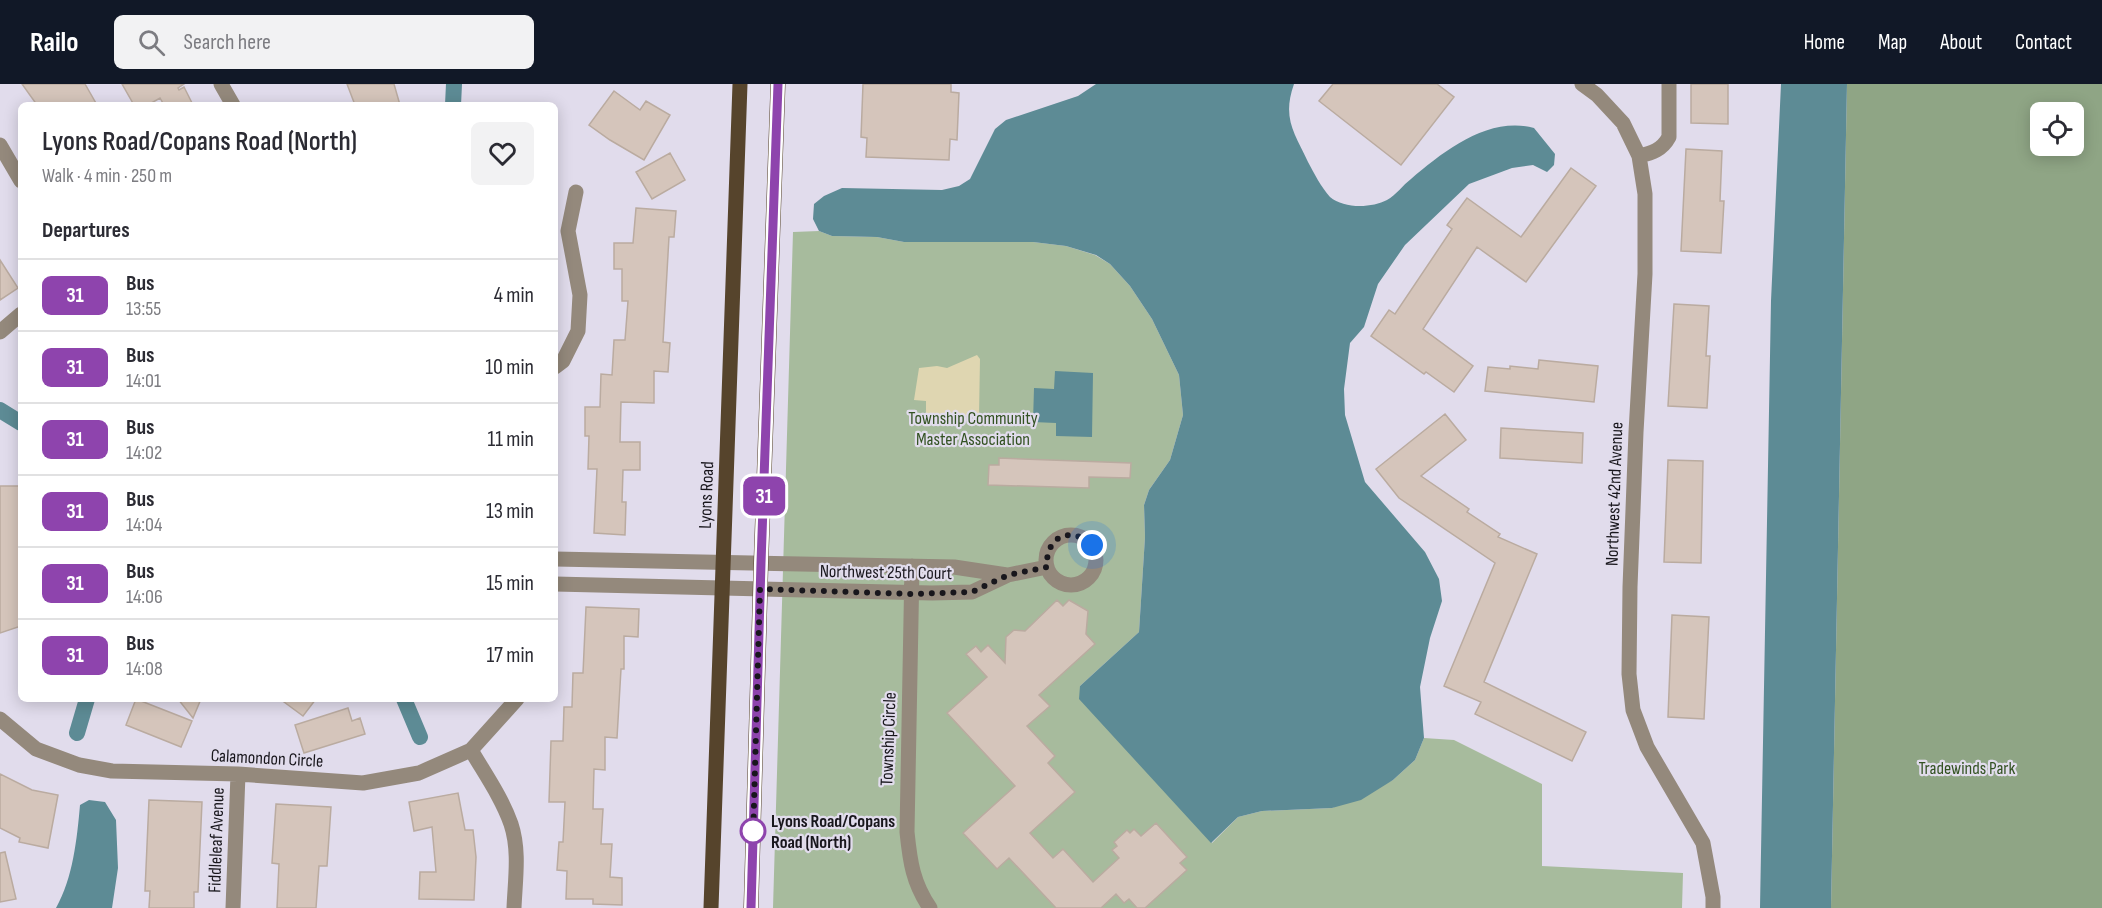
<!DOCTYPE html>
<meta charset="utf-8">
<style>
body{margin:0;font-family:"Sofia Sans Condensed",sans-serif;background:#f2f2f3;color:#2b2b33;height:100vh;display:flex;flex-direction:column;font-size:22px;white-space:nowrap}
*{box-sizing:border-box;margin:0}
p{font-size:20px;color:#7c7c81}
.icon{flex:none;width:33px;height:33px;fill:none;stroke:currentColor;stroke-width:2;stroke-linecap:round;stroke-linejoin:round}
.map{position:relative;flex:1;overflow:hidden}
.drawer{position:absolute;left:18px;top:18px;width:540px;height:600px;display:flex;flex-direction:column;background:#fff;border-radius:9px;box-shadow:0 3px 15px #0003}
.drawer>*{flex:none}
.badge{padding:0 12px;border-radius:9px;font-size:21px;line-height:39px}
.controls{position:absolute;left:2030px;top:18px;display:grid;gap:12px}
.controls a{display:grid;place-items:center;width:54px;height:54px;border-radius:9px;background:#fff;box-shadow:0 3px 15px #0003;font-size:30px}
.you{position:absolute;width:30px;height:30px;margin:-15px;border:4px solid #fff;border-radius:50%;background:#1a73e8;box-shadow:0 0 0 9px #1a73e833}
.map>.badge{position:absolute;translate:-50% -50%;box-shadow:0 0 0 3px #fff}
h2{padding:0 24px;font-size:22px;line-height:54px}
.round{display:grid;place-items:center;flex:none;width:63px;height:63px;border-radius:9px;background:#f2f2f3}
.head{display:flex;align-items:center;justify-content:space-between;height:102px;padding:0 24px}
h1{font-size:28px;font-weight:600;line-height:45px}
ul{padding:0;list-style:none}
li{display:flex;align-items:center;gap:18px;height:72px;padding:0 24px;border-top:2px solid #e1e1e2}
li div{flex:1}
li b{display:block;font-size:22px}
li em{font-style:normal}
li .badge{min-width:66px;font-weight:700;text-align:center}
header{display:flex;align-items:center;gap:36px;box-sizing:border-box;height:84px;padding:0 30px;background:#111827;color:#fff}
header strong{font-size:28px}
nav{display:flex;gap:33px;margin-inline-start:auto;font-size:21px}
.search{width:420px;height:54px;background:#f2f2f3;display:flex;align-items:center;gap:15px;box-sizing:border-box;padding:0 21px;border-radius:9px;color:#7c7c81;font-size:22px}
.map>svg:first-child{display:block}
</style>
<header>
<strong>Railo</strong>
<div class="search"><svg class="icon" aria-label="search" viewBox="0 0 24 24"><circle cx="10" cy="10" r="6"/><path d="M15 15l6 6"/></svg>Search here</div>
<nav><a>Home</a><a>Map</a><a>About</a><a>Contact</a></nav>
</header>
<div class="map">
<svg width="2102" height="824" viewBox="0 0 2102 824">
<rect width="100%" height="100%" fill="#e1dcec"/>
<path fill="#a7bb9d" d="M819,147L832,152L877,153L904,158H1033L1066,162L1095,171L1110,180L1130,202L1152,235L1179,291L1183,331L1170,376L1149,406L1144,421L1145,453L1139,548L1080,602L1212,759L1238,733L1262,727L1332,724L1393,696L1415,676L1424,654L1454,656L1542,700V782L1683,789L1682,824H773L793,148Z"/>
<path fill="#8fa585" fill-rule="evenodd" d="M1847,0H2102V824H1831ZM2040,28H2073V62H2040Z"/>
<path fill="#dfd6b1" d="M977,271L980,275L979,333L926,330V317L914,316L919,284L937,282L947,284Z"/>
<path fill="#5d8b95" d="M1096,0H1294C1282,34 1294,48 1308,78C1314,89 1321,103 1330,113C1344,125 1372,124 1387,116C1396,111 1403,101 1411,95C1444,67 1488,32 1534,44L1555,70L1554,81L1547,88L1533,81L1512,84L1469,100L1405,161L1378,200L1364,243L1350,259L1344,305L1345,331L1365,398L1425,468L1439,495L1442,517L1430,554L1420,603L1424,654L1415,676L1393,696L1361,716L1332,724L1262,727L1238,733L1211,759L1079,615L1080,602L1139,548L1145,453L1144,421L1149,406L1170,376L1183,331L1179,291L1152,235L1130,202L1110,180L1096,171L1066,162L1033,158H904L877,153L832,152L819,147L813,135L814,120L824,112L842,104L942,106L959,102L970,95L995,45L1006,36L1078,12Z
M1781,0H1847L1831,824H1760L1771,217Z
M1055,287L1093,289L1092,353L1056,352V339L1033,338L1034,304L1054,305Z
M89,716L105,718L116,736L118,784L112,824H56C73,794 77,755 80,721Z"/>
<g fill="none" stroke-linecap="round" stroke-linejoin="round">
<path stroke="#5d8b95" stroke-width="16" d="M453,21L454,0
M0,326L21,339
M404,615L420,653
M77,649L87,615"/>
</g>
<path fill="#d5c5bb" stroke="#baaba0" stroke-width="1.5" d="M22,0H85L97,21H37Z
M122,0H184L178,4L179,6L184,3L193,21H164L160,14L148,21H134Z
M347,0H394L400,21H355Z
M863,0H951V8L959,9L957,56L950,55L949,76L866,73L867,54L861,53Z
M1333,0H1437L1454,13L1401,81L1319,17Z
M1691,0H1728V40L1691,39Z
M614,7L640,26L646,17L670,31L644,76L610,56L589,41Z
M1686,65L1722,67L1720,117H1724L1721,169L1681,167Z
M670,69L685,96L652,115L636,88Z
M1571,84L1596,102L1526,198L1477,163L1423,245L1473,282L1454,308L1426,288L1424,290L1371,252L1389,226L1395,230L1452,145L1447,141L1467,114L1521,153Z
M636,124L676,127L674,153H669L663,258L670,259L668,288L654,287V319L621,318L620,358H640V386H623L622,418H626L625,451L594,449L597,385H588L589,352H585V323H600L601,290L612,291L614,256H625L628,217H622V185H614V159H633Z
M0,176L18,204L0,216Z
M1674,220L1709,222L1706,272H1710L1707,324L1668,322Z
M1539,276L1598,282L1594,318L1485,307L1488,283L1510,285V282L1538,285Z
M1445,330L1466,356L1421,392L1469,425L1467,428L1500,450L1498,453L1537,470L1484,598L1586,648L1572,677L1475,630L1481,618L1444,602L1495,479L1399,414L1376,385Z
M1501,344L1583,349L1582,379L1500,374Z
M999,374L1131,379L1130,394L1089,393V404L988,401L989,381H999Z
M1668,376L1703,377L1701,479L1664,478Z
M0,402H21V542L0,549Z
M1057,516L1063,522L1069,516L1088,527L1086,550L1095,560L1039,611L1050,622L1027,642L1055,672L1048,679L1075,708L1030,749L1053,774L1063,765L1093,798L1119,774L1112,766L1117,762L1114,758L1127,746L1130,749L1134,745L1141,752L1156,739L1187,773L1180,779L1187,786L1145,824H1137L1129,815L1124,819L1116,810L1101,824H1056L1009,774L997,785L963,749L1015,702L947,629L987,593L966,570L976,562L981,568L988,561L1005,579L1006,553L1014,546L1025,547Z
M586,523L639,525L638,553L624,552V585H621L617,654L605,653V686L594,685L593,725H603L601,760H612L610,793L622,794V821L593,820V815H566L567,787L557,786L559,758H563L565,718H549L551,657H563L564,623H572L573,589H583Z
M1672,531L1709,533L1704,635L1668,633Z
M136,615L192,637L181,663L126,641Z
M178,615H201L193,634Z
M280,615H316L303,632Z
M348,624L352,637L360,634L365,650L304,669L295,641Z
M0,690L32,706L58,711L48,764L19,758L20,754L0,744Z
M458,709L465,746H473L476,773L474,816L419,815L420,788H436L432,743L414,747L409,718Z
M149,716L202,718L198,808H194V824H149L150,807H145Z
M276,720L331,723L327,782H319L316,824H277L279,780L272,779Z
M5,768L16,815L0,818V769Z"/>
<g fill="none" stroke-linecap="round" stroke-linejoin="round">
<path stroke="#94897c" stroke-width="15" d="M221,0L233,21
M1582,0L1597,11L1623,39L1639,72L1645,110V190L1636,348L1630,503L1629,590L1633,626L1647,663L1703,759L1713,813V824
M0,61L21,97
M1639,72C1652,69 1662,66 1669,53V0
M0,248L21,230
M555,283L563,277L578,247L580,211L568,147L576,108
M1046 476a25 25 0 1 1 50 0a25 25 0 1 1-50 0Z
M555,475L954,483L1007,491
M912,482L907,748C910,778 913,799 930,824
M555,500L932,509L972,508L1008,491L1047,483
M0,635L36,665L79,681L112,687L238,690L363,699L419,689L471,666L517,615
M471,666C485,690 502,714 511,740C520,767 515,797 514,824
M233,824L238,690"/>
<path stroke="#56442c" stroke-width="15" d="M711,824L740,0
M751,824L761,479L778,0"/>
</g>
<g fill="none" stroke-linecap="round" stroke-linejoin="round">
<defs>
<path id="line" d="M751,824L761,479L778,0"/>
</defs>
<use href="#line" stroke="#fff" stroke-width="14"/>
<use href="#line" stroke="#8e44ad" stroke-width="9"/>
<path stroke="#18161c" stroke-width="6" stroke-dasharray="0 10.8" d="M753,747V756L760,505L912,510L972,508L1008,491L1047,483C1045,453 1070,441 1092,461"/>
</g>
<circle fill="#fff" stroke="#8e44ad" stroke-width="3" cx="753" cy="747" r="12"/>
<g text-anchor="middle" stroke-width="4.5" stroke-linejoin="round" paint-order="stroke">
<g font-size="18" fill="#335222" stroke="#e1dcec">
<text x="973" y="340">Township Community<tspan x="973" dy="21">Master Association</tspan></text>
<text x="1967" y="690">Tradewinds Park</text>
</g>
<g font-size="18" fill="#18161c" stroke="#e1dcec">
<text transform="translate(1614 410) rotate(-88)" y="6">Northwest 42nd Avenue</text>
<text transform="translate(706 411) rotate(-88)" y="6">Lyons Road</text>
<text transform="translate(886 488) rotate(1)" y="6">Northwest 25th Court</text>
<text transform="translate(888 655) rotate(-88)" y="6">Township Circle</text>
<text transform="translate(267 674) rotate(3)" y="6">Calamondon Circle</text>
<text transform="translate(216 756) rotate(-88)" y="6">Fiddleleaf Avenue</text>
</g>
<g font-size="18" font-weight="bold" fill="#18161c" stroke="#e1dcec" text-anchor="start">
<text x="771" y="743">Lyons Road/Copans<tspan x="771" dy="21">Road (North)</tspan></text>
</g>
</g>
</svg>
<div class="controls">
<a><svg class="icon" aria-label="locate" viewBox="0 0 24 24"><circle cx="12" cy="12" r="6"/><path d="M12 2v4M12 18v4M2 12h4M18 12h4"/></svg></a>
</div>
<div class="you" style="left:1092px;top:461px"></div>
<b class="badge" style="left:764px;top:412px;background:#8e44ad;color:#fff">31</b>
<section class="drawer">
<div class="head"><div><h1>Lyons Road/Copans Road (North)</h1><p>Walk · 4 min · 250 m</p></div><a class="round"><svg class="icon" aria-label="heart" viewBox="0 0 24 24"><path d="M12 20l-8-8c-3-5 5-10 8-4 3-6 11-1 8 4z"/></svg></a></div>
<h2>Departures</h2>
<ul>
<li><span class="badge" style="background:#8e44ad;color:#fff">31</span><div><b>Bus</b><p>13:55</p></div><em>4 min</em></li>
<li><span class="badge" style="background:#8e44ad;color:#fff">31</span><div><b>Bus</b><p>14:01</p></div><em>10 min</em></li>
<li><span class="badge" style="background:#8e44ad;color:#fff">31</span><div><b>Bus</b><p>14:02</p></div><em>11 min</em></li>
<li><span class="badge" style="background:#8e44ad;color:#fff">31</span><div><b>Bus</b><p>14:04</p></div><em>13 min</em></li>
<li><span class="badge" style="background:#8e44ad;color:#fff">31</span><div><b>Bus</b><p>14:06</p></div><em>15 min</em></li>
<li><span class="badge" style="background:#8e44ad;color:#fff">31</span><div><b>Bus</b><p>14:08</p></div><em>17 min</em></li>
</ul>
</section>
</div>
